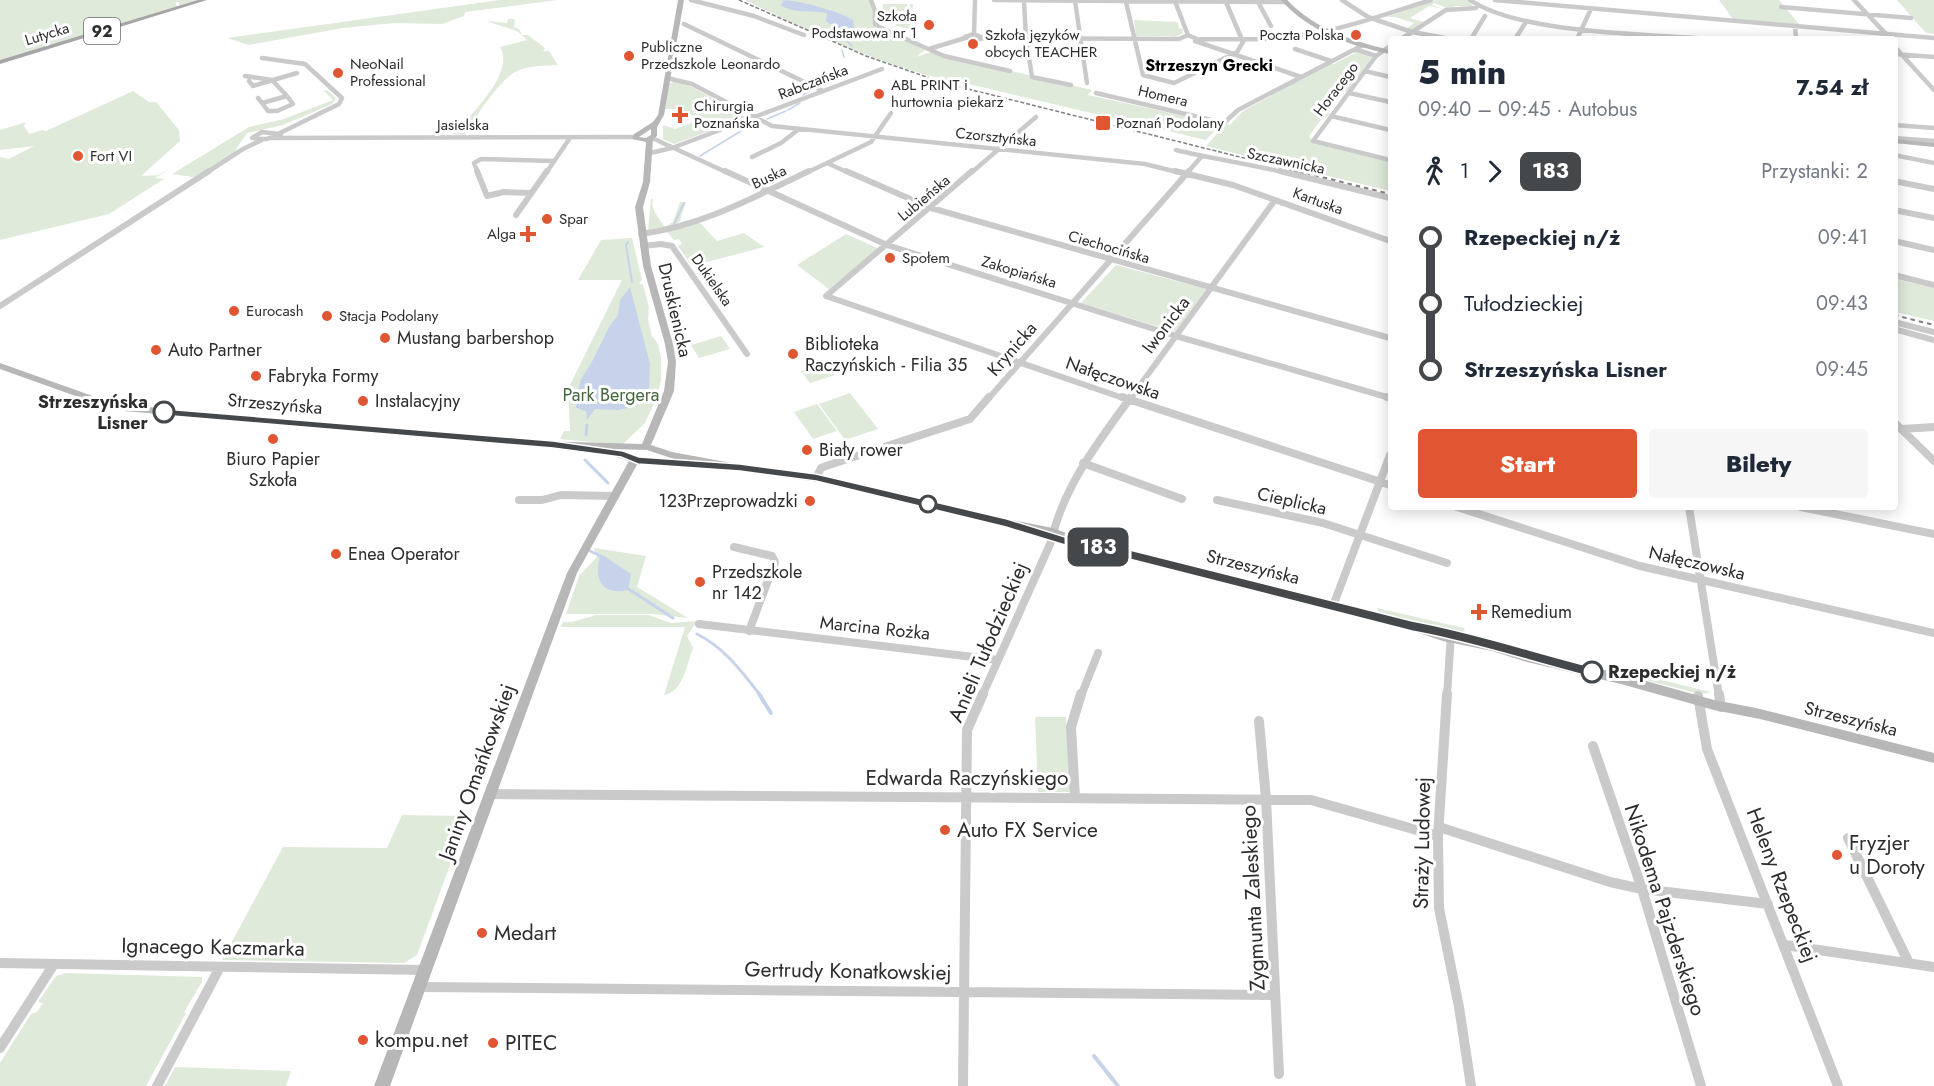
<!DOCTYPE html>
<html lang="pl">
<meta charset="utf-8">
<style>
body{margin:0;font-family:Jost,sans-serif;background:#f6f6f7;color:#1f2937;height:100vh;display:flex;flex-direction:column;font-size:22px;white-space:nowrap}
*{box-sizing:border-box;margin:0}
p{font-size:20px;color:#747a83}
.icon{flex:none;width:33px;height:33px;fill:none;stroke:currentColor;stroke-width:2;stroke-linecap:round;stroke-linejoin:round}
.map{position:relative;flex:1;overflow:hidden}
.details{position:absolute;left:1388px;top:36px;width:510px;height:474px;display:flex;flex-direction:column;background:#fff;border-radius:6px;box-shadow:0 3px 15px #0003}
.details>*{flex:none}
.badge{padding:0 12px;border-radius:9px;font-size:21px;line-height:39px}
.map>.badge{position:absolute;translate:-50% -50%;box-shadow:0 0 0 3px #fff}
.legs{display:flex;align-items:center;gap:9px;height:66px;padding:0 30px;font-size:20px}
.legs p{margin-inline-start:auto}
.overview{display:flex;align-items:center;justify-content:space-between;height:102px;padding:0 30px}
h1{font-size:33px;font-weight:800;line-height:45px}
.action{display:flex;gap:12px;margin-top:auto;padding:12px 30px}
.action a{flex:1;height:69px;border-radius:6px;background:#e05633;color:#fff;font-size:24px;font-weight:800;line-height:69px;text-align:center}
.action a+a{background:#f6f6f7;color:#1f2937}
ul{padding:0 30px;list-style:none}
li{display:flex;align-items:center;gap:21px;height:66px;font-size:22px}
li i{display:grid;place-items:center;width:9px;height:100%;margin:0 8px;background:currentColor}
li i::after{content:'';width:15px;height:15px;margin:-8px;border:4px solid;border-radius:50%;background:#fff}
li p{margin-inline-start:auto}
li:first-child i{background:linear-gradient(#0000 50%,currentColor 0)}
li:last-child i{background:linear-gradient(currentColor 50%,#0000 0)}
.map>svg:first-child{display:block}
</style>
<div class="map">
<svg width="1934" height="1086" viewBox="0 0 1934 1086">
<rect width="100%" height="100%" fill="#fff"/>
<path fill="#dfeadb" d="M0,0H197L179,6V2H176L177,7L107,28H101L94,22L92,23L97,29L90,33L0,60Z
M500,0H557L465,12L464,16L442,24L394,23L343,28L249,45L227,38Z
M745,0H869L874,9V24L925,50L916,57L931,52L1092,90L1088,95L1221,124L1206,140L977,86C896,73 818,36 745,0Z
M1436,0H1468L1473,6H1456L1449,9L1434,3L1432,5L1444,9L1429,6L1410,18L1423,22L1412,29H1406L1414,23L1395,17H1386Z
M1719,0H1779L1799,24L1803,25L1733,19Z
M1897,0H1934V34L1926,33Z
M883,4H907V19L910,4H913L910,29L896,26V19H881Z
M508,19H515L514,27L519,29L522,35H528L545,48L543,51H549L558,65C544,66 524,65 512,74C496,86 475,117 465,135L453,134C470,116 516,72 500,47L527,40L517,31L486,21L507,23Z
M1134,20L1178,22L1179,28L1183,29L1182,33H1184L1172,38L1174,36H1136Z
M1355,51L1373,56L1347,92L1343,91L1327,112L1330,113L1326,118L1323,117L1309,136L1315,144L1390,162V191L1206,146L1226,124L1230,125L1243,111L1330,63L1334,64L1355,53L1353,52Z
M675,81L692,87L748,117L674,144L663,139V125L675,129L700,120L681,109H665L669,84Z
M327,90L336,98L332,104L283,125L247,133L235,151L237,152L200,175L193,177L172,174L249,127L284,119L333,100L325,92H322Z
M133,91L149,102H156L179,130L180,141L141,176L158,175L171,168L155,178L164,179L109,214L0,240V157L9,159L34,146L0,150V130L26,122L24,126L29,134L42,130L46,131Z
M651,199H653C650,209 659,219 665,227L673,222L680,202H686L679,223L666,229L648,231Z
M699,222L717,241L744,233L764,247L692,266L678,246L682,244L679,239L674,240L667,232Z
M846,234L879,249L829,289L797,265Z
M632,238L642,280L639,283L643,285L649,307L648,319L652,336L658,344L661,358V380L657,397L645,423L622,445L560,439L564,431H570L568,389L622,280H578L601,240Z
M1116,265L1206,289L1175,332L1081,303Z
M1895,279L1934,288V321L1895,312Z
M721,336L730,349L699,358L691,345Z
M825,363L835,375L810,383L801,371Z
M850,393L878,429L845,440L819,404Z
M817,404L837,431L813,439L794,412Z
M594,548L646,556L637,587L688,618L653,614H566L579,576L597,557Z
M1377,608L1464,628L1465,635L1379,613Z
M596,615H648L671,623L697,621L687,636L693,648C686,666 684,691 664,695L685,627H561L563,622H572Z
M1616,669L1711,692L1701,694L1613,672Z
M1035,717H1066L1070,792H1038Z
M402,815L468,816L417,955L404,963L222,960L283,847L387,848Z
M66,973L202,977V982L184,1012L186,1013L146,1086H0V1063L31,1014L37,1012L43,1003L38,1002L56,976Z
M175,1067L291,1071L286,1086H165Z"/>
<path fill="#c7d3ea" d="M781,0C798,0 839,11 853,20L854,28L848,35L843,34L826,21L827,13C811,10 794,14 780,5L784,1Z
M630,287L650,364L649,389L643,399L632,407L618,410L595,409L587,420L586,411L576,408V399L581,379L593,360L609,327L618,315L620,300Z
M604,556L631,574L628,590C603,596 593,580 600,557Z"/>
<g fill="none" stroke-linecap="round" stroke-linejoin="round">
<path stroke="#c7d3ea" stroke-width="1.5" d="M845,32V39L852,46
M842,50L844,57
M834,72L837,69
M821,86L828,80
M803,95L813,89
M788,110L800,103
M767,119L786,111
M700,156L741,131"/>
<path stroke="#c7d3ea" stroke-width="2" d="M674,224L684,203
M628,242L626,245L632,282"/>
<path stroke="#c7d3ea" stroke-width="3" d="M586,435L587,425
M585,460L608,483
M590,551L605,558
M627,588L673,618
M697,634C725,648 742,672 761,696"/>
<path stroke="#c7d3ea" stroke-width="4" d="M759,694L771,713
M1094,1056L1118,1086"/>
<path stroke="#cacaca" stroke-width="4.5" d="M691,0L754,16L804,35
M871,0L875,11V24L879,27L944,56L1010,71
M994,0L1286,2
M1342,0L1368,17L1412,32L1446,10L1476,8
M1470,0C1520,34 1648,34 1711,39
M1495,0L1934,38
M1854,0L1886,34
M1024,1L1026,38L1032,77L1071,85
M1075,1L1087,83
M1126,2L1143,75L1174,83L1237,52L1243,42L1226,2
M1258,2L1271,26
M1176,4L1188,35
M1781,7L1911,18
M684,24L823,91
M1795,26L1796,39
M974,34L975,0
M974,34L983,38L975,41L965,37Z
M983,38L1179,39L1188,35L1197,39C1230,39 1265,41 1298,36C1343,30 1388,13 1431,0
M1401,39L1412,32L1451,39
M1471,39L1485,16
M1515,39L1526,22
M1577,39L1590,11
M1195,41L1301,77
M1390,46L1376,56L1313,141L1390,160
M1894,46L1934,90
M929,49L965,38
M1295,49L1331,61
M1355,49L1376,56
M1894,54L1934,57
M262,58L305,64L342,98L339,104L278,134
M1365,71L1390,77
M245,76L272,80L287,96L262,103L258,98
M667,78L692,84L772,126L1145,164L1181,173
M249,81L253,86L297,73
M1096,93L1224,123L1238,110L1363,45
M1349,93L1390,102
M262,103L268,111H277L293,104L287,96
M1331,116L1390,130
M1894,125L1934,128
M262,132L278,134L267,139L252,138Z
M278,134H281
M270,138L635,137
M652,138L728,173
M1894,138L1934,141
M1176,150C1213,159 1250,164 1286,173
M650,153L672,148L882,69
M1894,155L1934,163
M752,157L781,143L799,129
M827,163L849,173
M206,173L243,149L262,140
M478,173L474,163L481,159L554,161
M546,173L570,138
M806,173L871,142L891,113
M971,173L1036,117
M1187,173L1202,156"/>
<path stroke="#cacaca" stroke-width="6" d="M477,171L487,196L504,192L531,193
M725,171L887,245L1176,336L1390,398
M846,171L931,208L1390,338
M1175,171L1233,185L1390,241
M1280,171L1390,198
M1894,181L1934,189
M1894,210L1934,218
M516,215L547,171
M641,234C702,226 754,197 809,171
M1894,241L1934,250
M643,246L661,244L672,246L747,354
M1894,275L1934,285
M826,296L1126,399
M826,296L972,171
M0,306L209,171
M1894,322L1934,332
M1894,329L1934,340
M988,399L1189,171
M1130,399L1275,200"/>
<path stroke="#cacaca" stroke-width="8" d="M1122,397L1390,485
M1387,397L1390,398
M1894,422L1934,461
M1902,429L1934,427
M1083,463L1182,499
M816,478L821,468L826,466L970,419L989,397
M519,500H542L561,495L614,496
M1217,500L1323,523L1447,563
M1457,507L1640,566L1934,633
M1689,507L1719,696
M1801,507L1934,534
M734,547L772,556L775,562L749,631
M1333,606L1390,455
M699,624L998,660
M982,696L1051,542C1063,487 1098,442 1131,397
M1081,696L1098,653
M1447,696L1451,633"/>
<path stroke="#cacaca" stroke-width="10" d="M1447,694L1438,836L1439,908L1459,1007L1471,1086
M1719,694L1721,707
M1698,696L1707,749L1838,1086
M1259,721L1266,799L1279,1074
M1593,746L1642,889L1701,1086
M490,794L1311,800L1438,836
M1075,798L1071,727L1081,694
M1439,827L1610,882L1642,889L1768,904
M1848,838L1909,963
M1785,945L1934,967
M0,963L425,970
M420,987L1275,995
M0,1048L54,964
M157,1086L220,967
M963,1086L967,730L983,694"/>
<path fill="#b7b7b7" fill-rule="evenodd" d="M678,0H684L664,115L657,127V136L653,139L650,182L643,207L651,266L673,344L676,362L674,391L651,445L672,452L737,464L832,478L1007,519L1053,528L1090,542L1412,622L1443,632L1496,642L1527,652L1621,674L1714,700L1756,708L1934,753V763L1760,719L1714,710L1621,684L1527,662L1492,651L1443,641L1410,630L1079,547L1051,535L1007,527L832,484L740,471L683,461L685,463L680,466L638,463L577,573L390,1086H374L567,573L629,461L610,455L608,453L613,450L638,457L677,460L647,450L540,447L124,411L95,403L0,369V363L101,399L124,405L540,441L642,444L664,391L668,362L665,344L643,266L635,207L643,182L646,142L632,139L634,134L653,122L658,115ZM651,129V135L646,138L639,137Z
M1281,0H1287C1315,29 1352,41 1390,50V54C1351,46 1309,32 1281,0Z
M1894,139L1934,143V147L1894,143Z"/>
<path fill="#a5a5a5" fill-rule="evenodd" d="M198,0H207L0,64V60Z"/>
<path stroke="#828282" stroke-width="1.5" stroke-dasharray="4 2" stroke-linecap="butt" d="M739,0L866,56L944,83L1304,173"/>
<path stroke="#828282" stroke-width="2" stroke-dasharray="4.5 4" stroke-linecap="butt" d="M1298,171L1390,194
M1894,315L1934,325"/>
</g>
<path fill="#45484a" stroke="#fff" stroke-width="1.5" d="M164,409L553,441L623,451L639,457L740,464L816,474L1007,519L1065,537L1086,539L1412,621C1473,632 1532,652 1592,667L1598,672L1592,677C1532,662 1473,642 1412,631L1086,548L1065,545L1006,527L816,481L740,471L638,464L621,457L553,448L161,415L159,412Z"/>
<g fill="#e05633" stroke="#fff" stroke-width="2">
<circle cx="929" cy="25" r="6"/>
<circle cx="1356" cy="35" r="6"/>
<circle cx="973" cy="44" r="6"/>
<circle cx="629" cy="56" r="6"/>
<circle cx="338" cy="73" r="6"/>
<circle cx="879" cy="94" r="6"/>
<path d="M677 106h6v6h6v6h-6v6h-6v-6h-6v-6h6z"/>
<rect x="1095" y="115" width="16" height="16" rx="3"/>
<circle cx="78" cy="156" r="6"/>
<circle cx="547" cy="219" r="6"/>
<path d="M525 225h6v6h6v6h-6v6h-6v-6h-6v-6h6z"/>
<circle cx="890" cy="258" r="6"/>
<circle cx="234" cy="311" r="6"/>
<circle cx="327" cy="316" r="6"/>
<circle cx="385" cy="338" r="6"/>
<circle cx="156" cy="350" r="6"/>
<circle cx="793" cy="354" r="6"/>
<circle cx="256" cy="376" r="6"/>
<circle cx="363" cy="401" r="6"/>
<circle cx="273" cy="439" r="6"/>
<circle cx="807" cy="450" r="6"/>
<circle cx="810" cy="501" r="6"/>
<circle cx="336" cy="554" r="6"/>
<circle cx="700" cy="582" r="6"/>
<path d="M1476 603h6v6h6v6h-6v6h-6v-6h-6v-6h6z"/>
<circle cx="945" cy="830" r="6"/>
<circle cx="1837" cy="855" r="6"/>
<circle cx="482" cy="933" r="6"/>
<circle cx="363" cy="1040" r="6"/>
<circle cx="493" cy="1043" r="6"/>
</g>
<g fill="#fff" stroke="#45484a" stroke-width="3">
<circle cx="164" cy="412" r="10"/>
<circle cx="928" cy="504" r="8"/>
<circle cx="1592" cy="672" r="10"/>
</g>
<g text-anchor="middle" stroke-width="6" stroke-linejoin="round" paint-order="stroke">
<g font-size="15" fill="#2d2d2d" stroke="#fff" text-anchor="start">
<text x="917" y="21" text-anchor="end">Szkoła<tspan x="917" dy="17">Podstawowa nr 1</tspan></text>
<text x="985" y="40">Szkoła języków<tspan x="985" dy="17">obcych TEACHER</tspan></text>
<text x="1344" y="40" text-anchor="end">Poczta Polska</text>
<text x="641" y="52">Publiczne<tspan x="641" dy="17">Przedszkole Leonardo</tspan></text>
<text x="350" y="69">NeoNail<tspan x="350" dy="17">Professional</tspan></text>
<text x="891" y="90">ABL PRINT i<tspan x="891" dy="17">hurtownia piekarz</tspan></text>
<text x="694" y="111">Chirurgia<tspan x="694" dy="17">Poznańska</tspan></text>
<text x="1116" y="128">Poznań Podolany</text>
<text x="90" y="161">Fort VI</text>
<text x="559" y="224">Spar</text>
<text x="516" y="239" text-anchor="end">Alga</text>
<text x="902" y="263">Społem</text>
<text x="246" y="316">Eurocash</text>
<text x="339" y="321">Stacja Podolany</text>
</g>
<g font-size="15" fill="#2d2d2d" stroke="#fff">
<text transform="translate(47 34) rotate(-17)" y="5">Lutycka</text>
<text transform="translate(813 82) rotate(-21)" y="5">Rabczańska</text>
<text transform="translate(1336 89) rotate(-53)" y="5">Horacego</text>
<text transform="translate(1163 96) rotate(13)" y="5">Homera</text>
<text x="463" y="130">Jasielska</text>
<text transform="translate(996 137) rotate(6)" y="5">Czorsztyńska</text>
<text transform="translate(1286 161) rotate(12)" y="5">Szczawnicka</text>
<text transform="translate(769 177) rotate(-25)" y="5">Buska</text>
<text transform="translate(924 198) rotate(-40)" y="5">Lubieńska</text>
<text transform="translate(1318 201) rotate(20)" y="5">Kartuska</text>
<text transform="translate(1109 247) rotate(16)" y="5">Ciechocińska</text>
<text transform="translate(1019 272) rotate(17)" y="5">Zakopiańska</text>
<text transform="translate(712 280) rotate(55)" y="5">Dukielska</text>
</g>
<rect fill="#fff" stroke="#6c6c6c" stroke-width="1.5" x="84" y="18" width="36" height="26" rx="4.5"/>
<g font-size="16" font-weight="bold" fill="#2d2d2d">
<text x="102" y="37">92</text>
</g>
<g font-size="16" font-weight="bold" fill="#000" stroke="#fff">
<text x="1209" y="71">Strzeszyn Grecki</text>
</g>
<g font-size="18" fill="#2d2d2d" stroke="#fff">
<text transform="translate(675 310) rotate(77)" y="6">Druskienicka</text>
<text transform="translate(1166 325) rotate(-53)" y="6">Iwonicka</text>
<text transform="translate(1012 349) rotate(-49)" y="6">Krynicka</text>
<text transform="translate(1113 378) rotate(19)" y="6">Nałęczowska</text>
<text transform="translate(275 404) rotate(5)" y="6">Strzeszyńska</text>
<text transform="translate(1292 501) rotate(13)" y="6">Cieplicka</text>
<text transform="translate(1697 563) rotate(13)" y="6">Nałęczowska</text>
<text transform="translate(1253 567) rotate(14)" y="6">Strzeszyńska</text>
<text transform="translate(875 628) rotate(6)" y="6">Marcina Rożka</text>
<text transform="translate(1851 719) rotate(14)" y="6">Strzeszyńska</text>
</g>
<g font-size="18" fill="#2d2d2d" stroke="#fff" text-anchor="start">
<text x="397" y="344">Mustang barbershop</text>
<text x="805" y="350">Biblioteka<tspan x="805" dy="21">Raczyńskich - Filia 35</tspan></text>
<text x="168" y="356">Auto Partner</text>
<text x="268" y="382">Fabryka Formy</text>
<text x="375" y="407">Instalacyjny</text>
<text x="819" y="456">Biały rower</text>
<text x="273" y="465" text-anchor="middle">Biuro Papier<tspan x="273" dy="21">Szkoła</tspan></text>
<text x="798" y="507" text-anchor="end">123Przeprowadzki</text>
<text x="348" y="560">Enea Operator</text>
<text x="712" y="578">Przedszkole<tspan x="712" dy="21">nr 142</tspan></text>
<text x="1491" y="618">Remedium</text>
</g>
<g font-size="18" fill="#44673c" stroke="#fff">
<text x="611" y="401">Park Bergera</text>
</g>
<g font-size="18" font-weight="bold" fill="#2d2d2d" stroke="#fff" text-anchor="end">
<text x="148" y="408">Strzeszyńska<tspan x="148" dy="21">Lisner</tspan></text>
<text x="1608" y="678" text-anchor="start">Rzepeckiej n/ż</text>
</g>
<g font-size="21" fill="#2d2d2d" stroke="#fff">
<text transform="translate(988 642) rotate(-67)" y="7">Anieli Tułodzieckiej</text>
<text transform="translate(477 772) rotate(-70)" y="7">Janiny Omańkowskiej</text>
<text x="967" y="785">Edwarda Raczyńskiego</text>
<text transform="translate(1422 843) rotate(-89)" y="7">Straży Ludowej</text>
<text transform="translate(1782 885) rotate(69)" y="7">Heleny Rzepeckiej</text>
<text transform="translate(1253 898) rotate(-93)" y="7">Zygmunta Zaleskiego</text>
<text transform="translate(1665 910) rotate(72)" y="7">Nikodema Pajzderskiego</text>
<text transform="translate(213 947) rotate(1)" y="7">Ignacego Kaczmarka</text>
<text transform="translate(848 971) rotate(1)" y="7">Gertrudy Konatkowskiej</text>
</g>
<g font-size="21" fill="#2d2d2d" stroke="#fff" text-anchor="start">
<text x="957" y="837">Auto FX Service</text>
<text x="1849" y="850">Fryzjer<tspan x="1849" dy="24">u Doroty</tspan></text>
<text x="494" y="940">Medart</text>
<text x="375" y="1047">kompu.net</text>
<text x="505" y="1050">PITEC</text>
</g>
</g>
</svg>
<b class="badge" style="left:1098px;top:547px;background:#45484a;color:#fff">183</b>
<section class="details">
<div class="overview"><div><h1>5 min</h1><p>09:40 – 09:45 · Autobus</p></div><b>7.54 zł</b></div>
<div class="legs"><svg class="icon" aria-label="walk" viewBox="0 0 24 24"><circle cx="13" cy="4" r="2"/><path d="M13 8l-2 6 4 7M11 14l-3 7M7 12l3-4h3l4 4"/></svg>1<svg class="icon" aria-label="forward" viewBox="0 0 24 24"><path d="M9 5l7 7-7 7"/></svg><b class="badge" style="background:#45484a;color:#fff">183</b><p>Przystanki: 2</p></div>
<ul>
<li><i style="color:#45484a"></i><b>Rzepeckiej n/ż</b><p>09:41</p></li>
<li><i style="color:#45484a"></i><span>Tułodzieckiej</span><p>09:43</p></li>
<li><i style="color:#45484a"></i><b>Strzeszyńska Lisner</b><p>09:45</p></li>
</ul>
<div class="action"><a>Start</a><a>Bilety</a></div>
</section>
</div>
